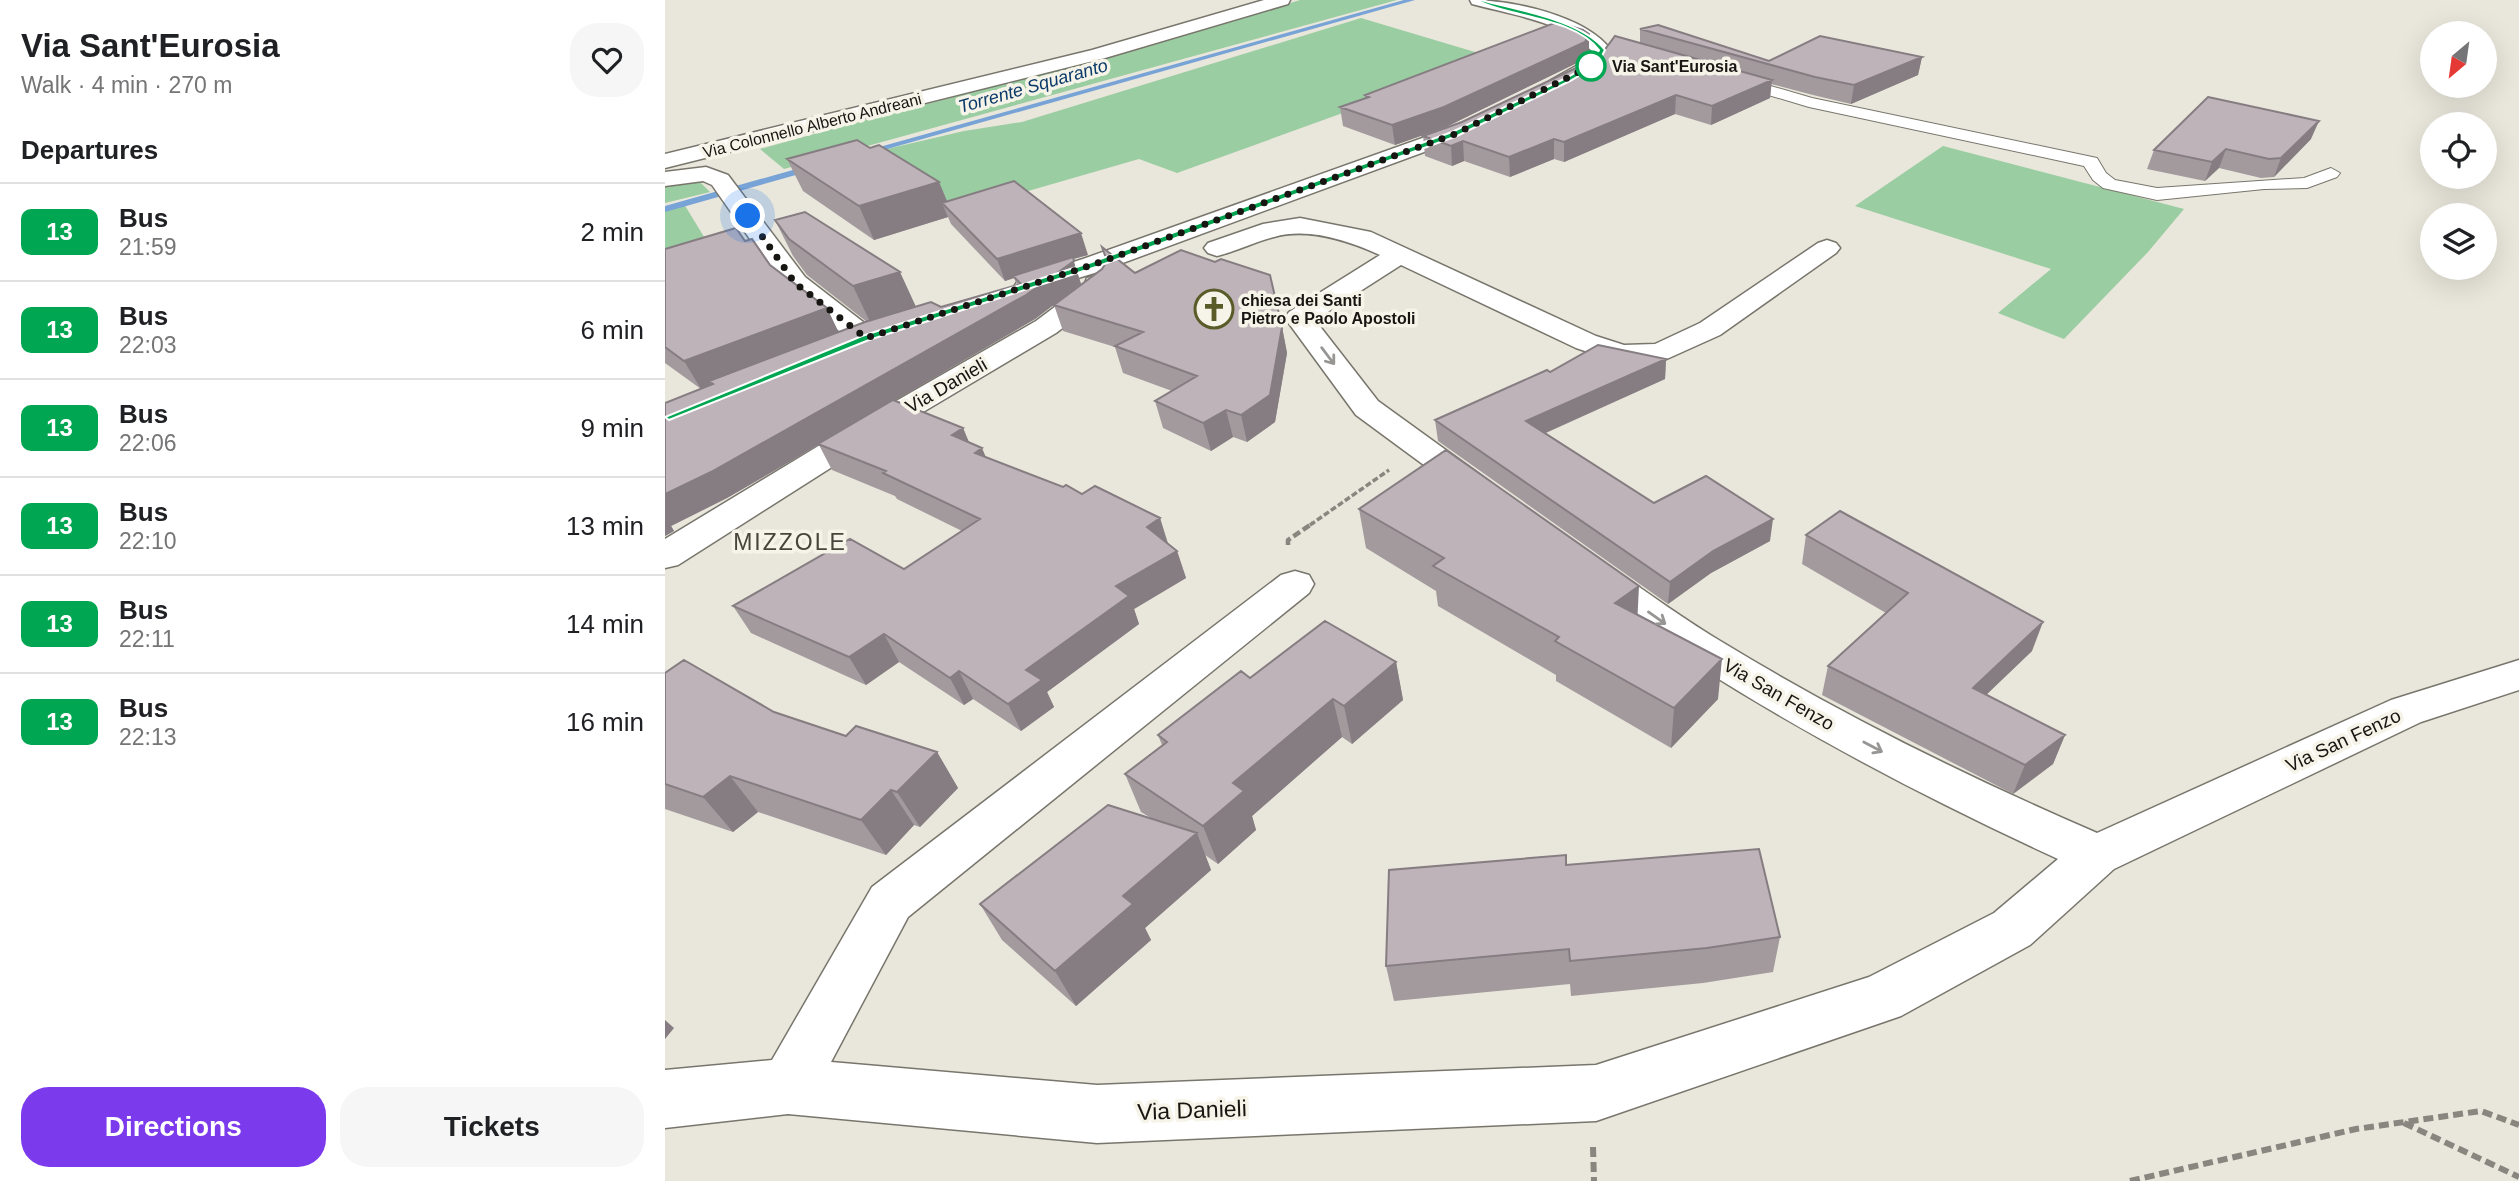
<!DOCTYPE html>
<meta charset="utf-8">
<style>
body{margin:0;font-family:Helvetica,sans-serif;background:#f6f6f6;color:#202124;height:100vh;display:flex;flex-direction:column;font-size:26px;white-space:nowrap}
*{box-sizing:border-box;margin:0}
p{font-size:23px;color:#757577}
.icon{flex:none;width:38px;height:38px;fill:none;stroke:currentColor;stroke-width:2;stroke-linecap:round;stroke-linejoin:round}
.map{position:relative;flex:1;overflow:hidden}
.details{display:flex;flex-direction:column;background:#fff;width:665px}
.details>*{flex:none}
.badge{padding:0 14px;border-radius:10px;font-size:24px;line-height:46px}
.needle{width:46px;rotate:209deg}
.controls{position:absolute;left:1755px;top:21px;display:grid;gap:14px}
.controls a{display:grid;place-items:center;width:77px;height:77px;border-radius:50%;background:#fff;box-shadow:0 7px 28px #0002;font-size:35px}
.you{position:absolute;width:35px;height:35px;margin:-18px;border:5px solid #fff;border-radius:50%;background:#1a73e8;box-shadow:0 0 0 10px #1a73e833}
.map>.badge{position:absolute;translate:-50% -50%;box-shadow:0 0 0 4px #fff}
h2{padding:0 21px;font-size:26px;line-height:63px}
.round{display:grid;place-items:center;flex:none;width:74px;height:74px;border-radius:28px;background:#f6f6f6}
.headline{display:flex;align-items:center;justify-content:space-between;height:119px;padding:0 21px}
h1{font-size:33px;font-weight:700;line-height:52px}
.action{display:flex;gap:14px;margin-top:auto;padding:14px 21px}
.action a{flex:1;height:80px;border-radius:28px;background:#7c3aed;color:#fff;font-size:28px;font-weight:700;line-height:80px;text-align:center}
.action a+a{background:#f6f6f6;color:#202124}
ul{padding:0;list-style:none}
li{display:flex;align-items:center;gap:21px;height:98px;padding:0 21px;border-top:2px solid #e0e0e0}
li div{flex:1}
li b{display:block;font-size:26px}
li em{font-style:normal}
li .badge{min-width:77px;font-weight:700;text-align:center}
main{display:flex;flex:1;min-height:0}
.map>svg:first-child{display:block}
</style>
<main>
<section class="details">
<div class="headline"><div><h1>Via Sant'Eurosia</h1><p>Walk · 4 min · 270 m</p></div><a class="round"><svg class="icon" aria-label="heart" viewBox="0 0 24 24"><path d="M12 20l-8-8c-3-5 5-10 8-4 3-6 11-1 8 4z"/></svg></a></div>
<h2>Departures</h2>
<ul>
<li><span class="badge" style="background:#00a651;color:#fff">13</span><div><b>Bus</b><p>21:59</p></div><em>2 min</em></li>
<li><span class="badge" style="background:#00a651;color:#fff">13</span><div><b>Bus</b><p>22:03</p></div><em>6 min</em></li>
<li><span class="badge" style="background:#00a651;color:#fff">13</span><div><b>Bus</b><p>22:06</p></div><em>9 min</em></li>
<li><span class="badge" style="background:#00a651;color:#fff">13</span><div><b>Bus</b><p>22:10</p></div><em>13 min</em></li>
<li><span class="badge" style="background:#00a651;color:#fff">13</span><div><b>Bus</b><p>22:11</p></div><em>14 min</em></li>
<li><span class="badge" style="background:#00a651;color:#fff">13</span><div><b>Bus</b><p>22:13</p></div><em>16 min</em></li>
</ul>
<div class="action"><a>Directions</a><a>Tickets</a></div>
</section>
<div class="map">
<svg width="1854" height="1181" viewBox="0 0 1854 1181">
<rect width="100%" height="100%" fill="#e9e6db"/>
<path fill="#9acda1" d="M635,0H732L119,169L95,149C274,98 457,58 635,0Z
M696,18L830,58L512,173L474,159L290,212L209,152L299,131L357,122Z
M1278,146L1519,209L1483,252L1399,339L1333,313L1386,269L1190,206Z
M33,180L45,192L0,203V183Z
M19,204L47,250L0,263V211Z"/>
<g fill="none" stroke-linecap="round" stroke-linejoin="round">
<path fill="#77a3d6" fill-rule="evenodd" d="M739,0H750L201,155L193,153Z
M149,164L152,165V169L0,212V206Z"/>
<defs>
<path id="service" d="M1068,75L1147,98L1432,158L1441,173L1450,180L1492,188L1639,178L1666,168L1675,173L1672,177L1642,188L1599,189L1492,200L1438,188L1428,180L1419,166L1144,107L1063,83L1060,80L1063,77Z"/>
<path id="minor" d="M805,0C846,0 920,15 946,50L937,68L900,88H886L883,84L886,80L922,60L927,51C897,21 847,15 807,4Z
M808,120L816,121L819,126L816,131L436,271L364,293L354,291L350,285L354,279L418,259Z
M41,167L63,175L140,277L211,332L216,338L211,344L201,347L191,344L120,289L47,185L38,181L0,186V172Z
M635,218L706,232L931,336L959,345L990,344L1035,323L1153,243L1162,240L1171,243L1175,248L1171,253L1055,335L995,362L956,363L911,348L736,265L650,320L713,401L825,482L830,489L825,496L813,499L801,496L691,415L620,318L624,312L715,255C684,241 644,227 609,237C590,242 572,251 552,256L543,253L539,248L543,243L598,224Z
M432,276L442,278L446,284L443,293L391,333L189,453L13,565L0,568V539L165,439L371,321L419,285L422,278Z
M929,562L942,565C982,592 1021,621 1062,645C1180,717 1305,778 1432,833L1726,700L1854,660V690L1756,722L1449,869L1365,945L1236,1016L931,1121L432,1143L123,1114L0,1128V1070L107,1060L207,887L616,575L630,571L644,575L649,584L644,593L243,917L166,1062L432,1085L931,1065L1204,977L1329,913L1393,859C1269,802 1148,739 1033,666C992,640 954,610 916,583L910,574L916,565Z"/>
<path id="tertiary" d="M599,0H625L623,4L440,58L0,168V154L427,50Z"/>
</defs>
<use href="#service" stroke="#78766c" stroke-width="2"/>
<use href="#minor" stroke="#78766c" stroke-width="3"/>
<use href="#tertiary" stroke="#78766c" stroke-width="3"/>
<path stroke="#88867f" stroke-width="3.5" stroke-dasharray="6 2.5" stroke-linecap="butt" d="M645,525L724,470"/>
<path stroke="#88867f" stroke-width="4.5" stroke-dasharray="8 3.5" stroke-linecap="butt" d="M623,545V540L648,523"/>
<path stroke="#88867f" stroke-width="6" stroke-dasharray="10 5" stroke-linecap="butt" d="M1739,1123L1854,1177
M928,1147L929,1181
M1465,1181L1691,1129L1816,1111L1854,1125"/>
<use href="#service" fill="#fff" fill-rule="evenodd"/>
<use href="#minor" fill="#fff" fill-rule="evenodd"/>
<use href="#tertiary" fill="#fff" fill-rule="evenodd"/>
</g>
<path fill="#a39a9e" d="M975,29L1104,61L1257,57L1253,75L1186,104L1148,95L1106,84L1105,98L1046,125L1010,114L899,162L889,159L845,177L799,161L787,166L760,156L758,136L797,122L975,43Z
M924,52L920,59L781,127L730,145L678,126L675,107L700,98V95Z
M1646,139L1609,177L1596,178L1554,168L1540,181L1482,169L1489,150Z
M205,148L274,182L282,201L423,255L408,259L416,284L370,319L230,400L298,428L304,443L321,457L398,487L495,518L503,543L512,551L521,578L469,609L474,624L382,692L389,707L356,731L308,699L299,705L234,662L201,685L86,633L68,606L239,569L297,531L232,499L230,496L167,470L154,445L62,498L6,526L9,531L0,536V403L36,389L0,363V249L80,241L105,265L162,308L173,332L202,322L142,275L128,256L110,220L250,307H276L352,285L349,278L340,281L286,224L283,217L209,240L138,191L122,159Z
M437,269L470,273L617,327L622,353L610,422L582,442L568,437L546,451L498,428L490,401L507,391L458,373L450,347L398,331L389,305Z
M1001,359L1000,379L881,433L989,503L1105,541L1046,573L1003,604L773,441L770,420L885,372Z
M694,509L973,615L1053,699L1006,748L891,681V675L773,606L771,591L701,548Z
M1141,535L1367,651L1321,695L1400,735L1388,764L1348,794L1157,695L1163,666L1221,613L1137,564Z
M731,662L738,700L687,744L677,737L587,816L591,830L553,864L540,855L546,870L480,928L486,940L411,1006L337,940L315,904L486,818L476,812L460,774L497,745L493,735L585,678Z
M0,673L109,712L181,736L272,752L293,788L255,827L249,825L221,855L93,812L68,832L0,809Z
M901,865L1115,937L1108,972L1038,983L906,996L905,984L729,1001L721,966Z"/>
<path fill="#857d81" d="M924,34V52L920,59L781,127L730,145L727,125Z
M1257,57L1253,75L1186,104L1189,85Z
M1107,80L1105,98L1046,125L1047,106Z
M1011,95L1010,114L899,162V142Z
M1654,121L1646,139L1609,177L1616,158Z
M889,139V159L845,177L844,157Z
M798,141L799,161L787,166L786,146Z
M1561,149L1554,168L1540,181L1547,162Z
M274,182L286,211L277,203L283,217L209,240L194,206Z
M416,233L423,255L408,259L416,284L370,319L62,498L6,526L9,531L0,536V494L409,261L348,276L349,278L340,281L332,259Z
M235,272L252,309L206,324L188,286Z
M162,308L175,335L44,381L46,385L36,389L19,361Z
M617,327L622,353L610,422L582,442L576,415Z
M1001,359L1000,379L862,441L861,421Z
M561,410L568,437L546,451L538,423Z
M298,428L309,454L287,435Z
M317,448L328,474L310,453Z
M495,518L503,545L482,527Z
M1108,519L1105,541L1046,573L1003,604L1005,582L1048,551Z
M512,551L521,578L469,609L474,624L382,692L389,707L356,731L343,704L361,670L451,586Z
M974,586L972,626L950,603Z
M1378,622L1367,651L1298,717L1308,688Z
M219,634L234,662L201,685L184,657Z
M1057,659L1053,699L1006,748L1009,708Z
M731,662L738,700L687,744L679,706Z
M294,671L308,699L299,705L285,678Z
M668,699L677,737L587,816L591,830L553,864L538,826L568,783Z
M1400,735L1388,764L1348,794L1360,765Z
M272,752L293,788L255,827L232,792Z
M65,776L93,812L68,832L38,797Z
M226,790L249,825L221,855L196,820Z
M532,833L546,870L480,928L486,940L411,1006L390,971L458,896Z
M0,1020L9,1028L0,1039Z"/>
<path fill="#beb3b8" stroke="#857d81" stroke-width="2" d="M892,22L918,30L924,34L920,42L779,107L727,125L675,107L704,97L700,95Z
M993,25L1104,61L1155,36L1257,57L1189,85L1150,77L975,29Z
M950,36L1107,80L1047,106L1011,95L899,142L889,139L844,157L798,141L786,146L758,136L797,122L911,68L938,52Z
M1543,97L1654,121L1616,158L1604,159L1561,149L1547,162L1489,150Z
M192,140L205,148L214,145L274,182L194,206L122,159Z
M349,181L416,233L332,259L277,203Z
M140,212L235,272L188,286L124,239L110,220Z
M71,228L80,241L87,239L105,265L162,308L19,361L0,347V249Z
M437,247L470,273L516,250L550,262L556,259L605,275L617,327L605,395L576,415L561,410L538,423L490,401L532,376L450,346L478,332L389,305L437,269L442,261Z
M408,257L409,261L361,295L46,472L0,494V403L48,384L44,381L200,322L266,302L276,307L356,284L348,276Z
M933,345L1001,359L861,421L989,503L1041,476L1108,519L1048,551L1005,582L770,420L882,370L885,372Z
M228,400L298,428L287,435L317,448L310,453L398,487L401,485L417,494L430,486L495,518L482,527L512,551L451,586L464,596L361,670L377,680L343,704L294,671L285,678L219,634L184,657L68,606L185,539L239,569L315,519L218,473L221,471L153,444Z
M781,450L974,586L950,603L1057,659L1009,708L890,641L894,637L768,566L779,558L694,509Z
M1175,511L1378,622L1308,688L1400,735L1360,765L1163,666L1243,593L1141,535Z
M660,621L731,662L679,706L668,699L568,783L579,791L538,826L460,774L502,742L493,735L576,671L585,678Z
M19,660L109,712L181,736L191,726L272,752L232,792L226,790L196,820L65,776L38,797L0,784V673Z
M443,805L532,833L458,896L468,904L390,971L315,904Z
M1094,849L1115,937L1042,948L905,961L904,949L721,966L724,870L901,855V865Z"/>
<defs><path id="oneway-shaft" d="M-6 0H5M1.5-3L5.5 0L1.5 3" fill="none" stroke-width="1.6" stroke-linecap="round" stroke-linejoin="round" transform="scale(1.75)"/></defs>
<g stroke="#979694">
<use href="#oneway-shaft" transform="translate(663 356) rotate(53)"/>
<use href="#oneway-shaft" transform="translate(992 618) rotate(35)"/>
<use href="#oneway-shaft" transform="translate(1208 747) rotate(28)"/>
</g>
<path fill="#00a651" stroke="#fff" stroke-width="2" d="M811,0H816C852,10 917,20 940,50L932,65L905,81L792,136L431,267L204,340L4,420L0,417L197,336L424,263L787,132L901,78L927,63L934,50C909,17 846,18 811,0Z"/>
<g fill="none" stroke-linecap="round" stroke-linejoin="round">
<path stroke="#171612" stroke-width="7" stroke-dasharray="0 12.6" d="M83,216L130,283L201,338L427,265L790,134L930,64L926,66"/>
</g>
<defs>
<symbol id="church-ring" viewBox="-11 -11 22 22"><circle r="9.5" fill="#f6f4e8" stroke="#595b28" stroke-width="1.5"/><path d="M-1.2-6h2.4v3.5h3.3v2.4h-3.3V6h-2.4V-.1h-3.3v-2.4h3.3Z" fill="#595b28"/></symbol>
</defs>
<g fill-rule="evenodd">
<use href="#church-ring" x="527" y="287" width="44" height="44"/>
</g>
<circle fill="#fff" stroke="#00a651" stroke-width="3.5" cx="926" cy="66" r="14"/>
<g text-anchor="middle" stroke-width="7" stroke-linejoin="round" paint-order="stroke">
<g font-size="16" font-weight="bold" fill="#171612" stroke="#f6f4e8" text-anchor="start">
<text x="947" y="72">Via Sant'Eurosia</text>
</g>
<g font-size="16" fill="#171612" stroke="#f6f4e8">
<text transform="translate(147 125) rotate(-14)" y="6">Via Colonnello Alberto Andreani</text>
</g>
<g font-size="16" font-weight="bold" fill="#171612" stroke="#f6f4e8" text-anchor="start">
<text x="576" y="306">chiesa dei Santi<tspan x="576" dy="18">Pietro e Paolo Apostoli</tspan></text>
</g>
<g font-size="18" font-style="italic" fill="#0a3a69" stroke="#f6f4e8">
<text transform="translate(368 86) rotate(-16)" y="6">Torrente Squaranto</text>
</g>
<g font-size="19" fill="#171612" stroke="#f6f4e8">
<text transform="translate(281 385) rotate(-30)" y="7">Via Danieli</text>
<text transform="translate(1114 694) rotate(30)" y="7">Via San Fenzo</text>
<text transform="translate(1678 740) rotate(-25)" y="7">Via San Fenzo</text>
</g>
<g font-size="23" letter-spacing="2" fill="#47453c" stroke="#f6f4e8">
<text x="125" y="550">MIZZOLE</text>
</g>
<g font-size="23" fill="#171612" stroke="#f6f4e8">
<text transform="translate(527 1110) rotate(-2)" y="8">Via Danieli</text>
</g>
</g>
</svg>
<div class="controls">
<a><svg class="needle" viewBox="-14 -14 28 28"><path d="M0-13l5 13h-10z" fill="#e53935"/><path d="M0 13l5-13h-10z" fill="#757577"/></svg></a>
<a><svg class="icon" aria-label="locate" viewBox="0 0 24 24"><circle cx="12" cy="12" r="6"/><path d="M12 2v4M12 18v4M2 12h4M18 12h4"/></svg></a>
<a><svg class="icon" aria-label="layers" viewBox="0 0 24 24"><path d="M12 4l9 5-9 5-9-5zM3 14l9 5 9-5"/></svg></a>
</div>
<div class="you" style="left:83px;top:216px"></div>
</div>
</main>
